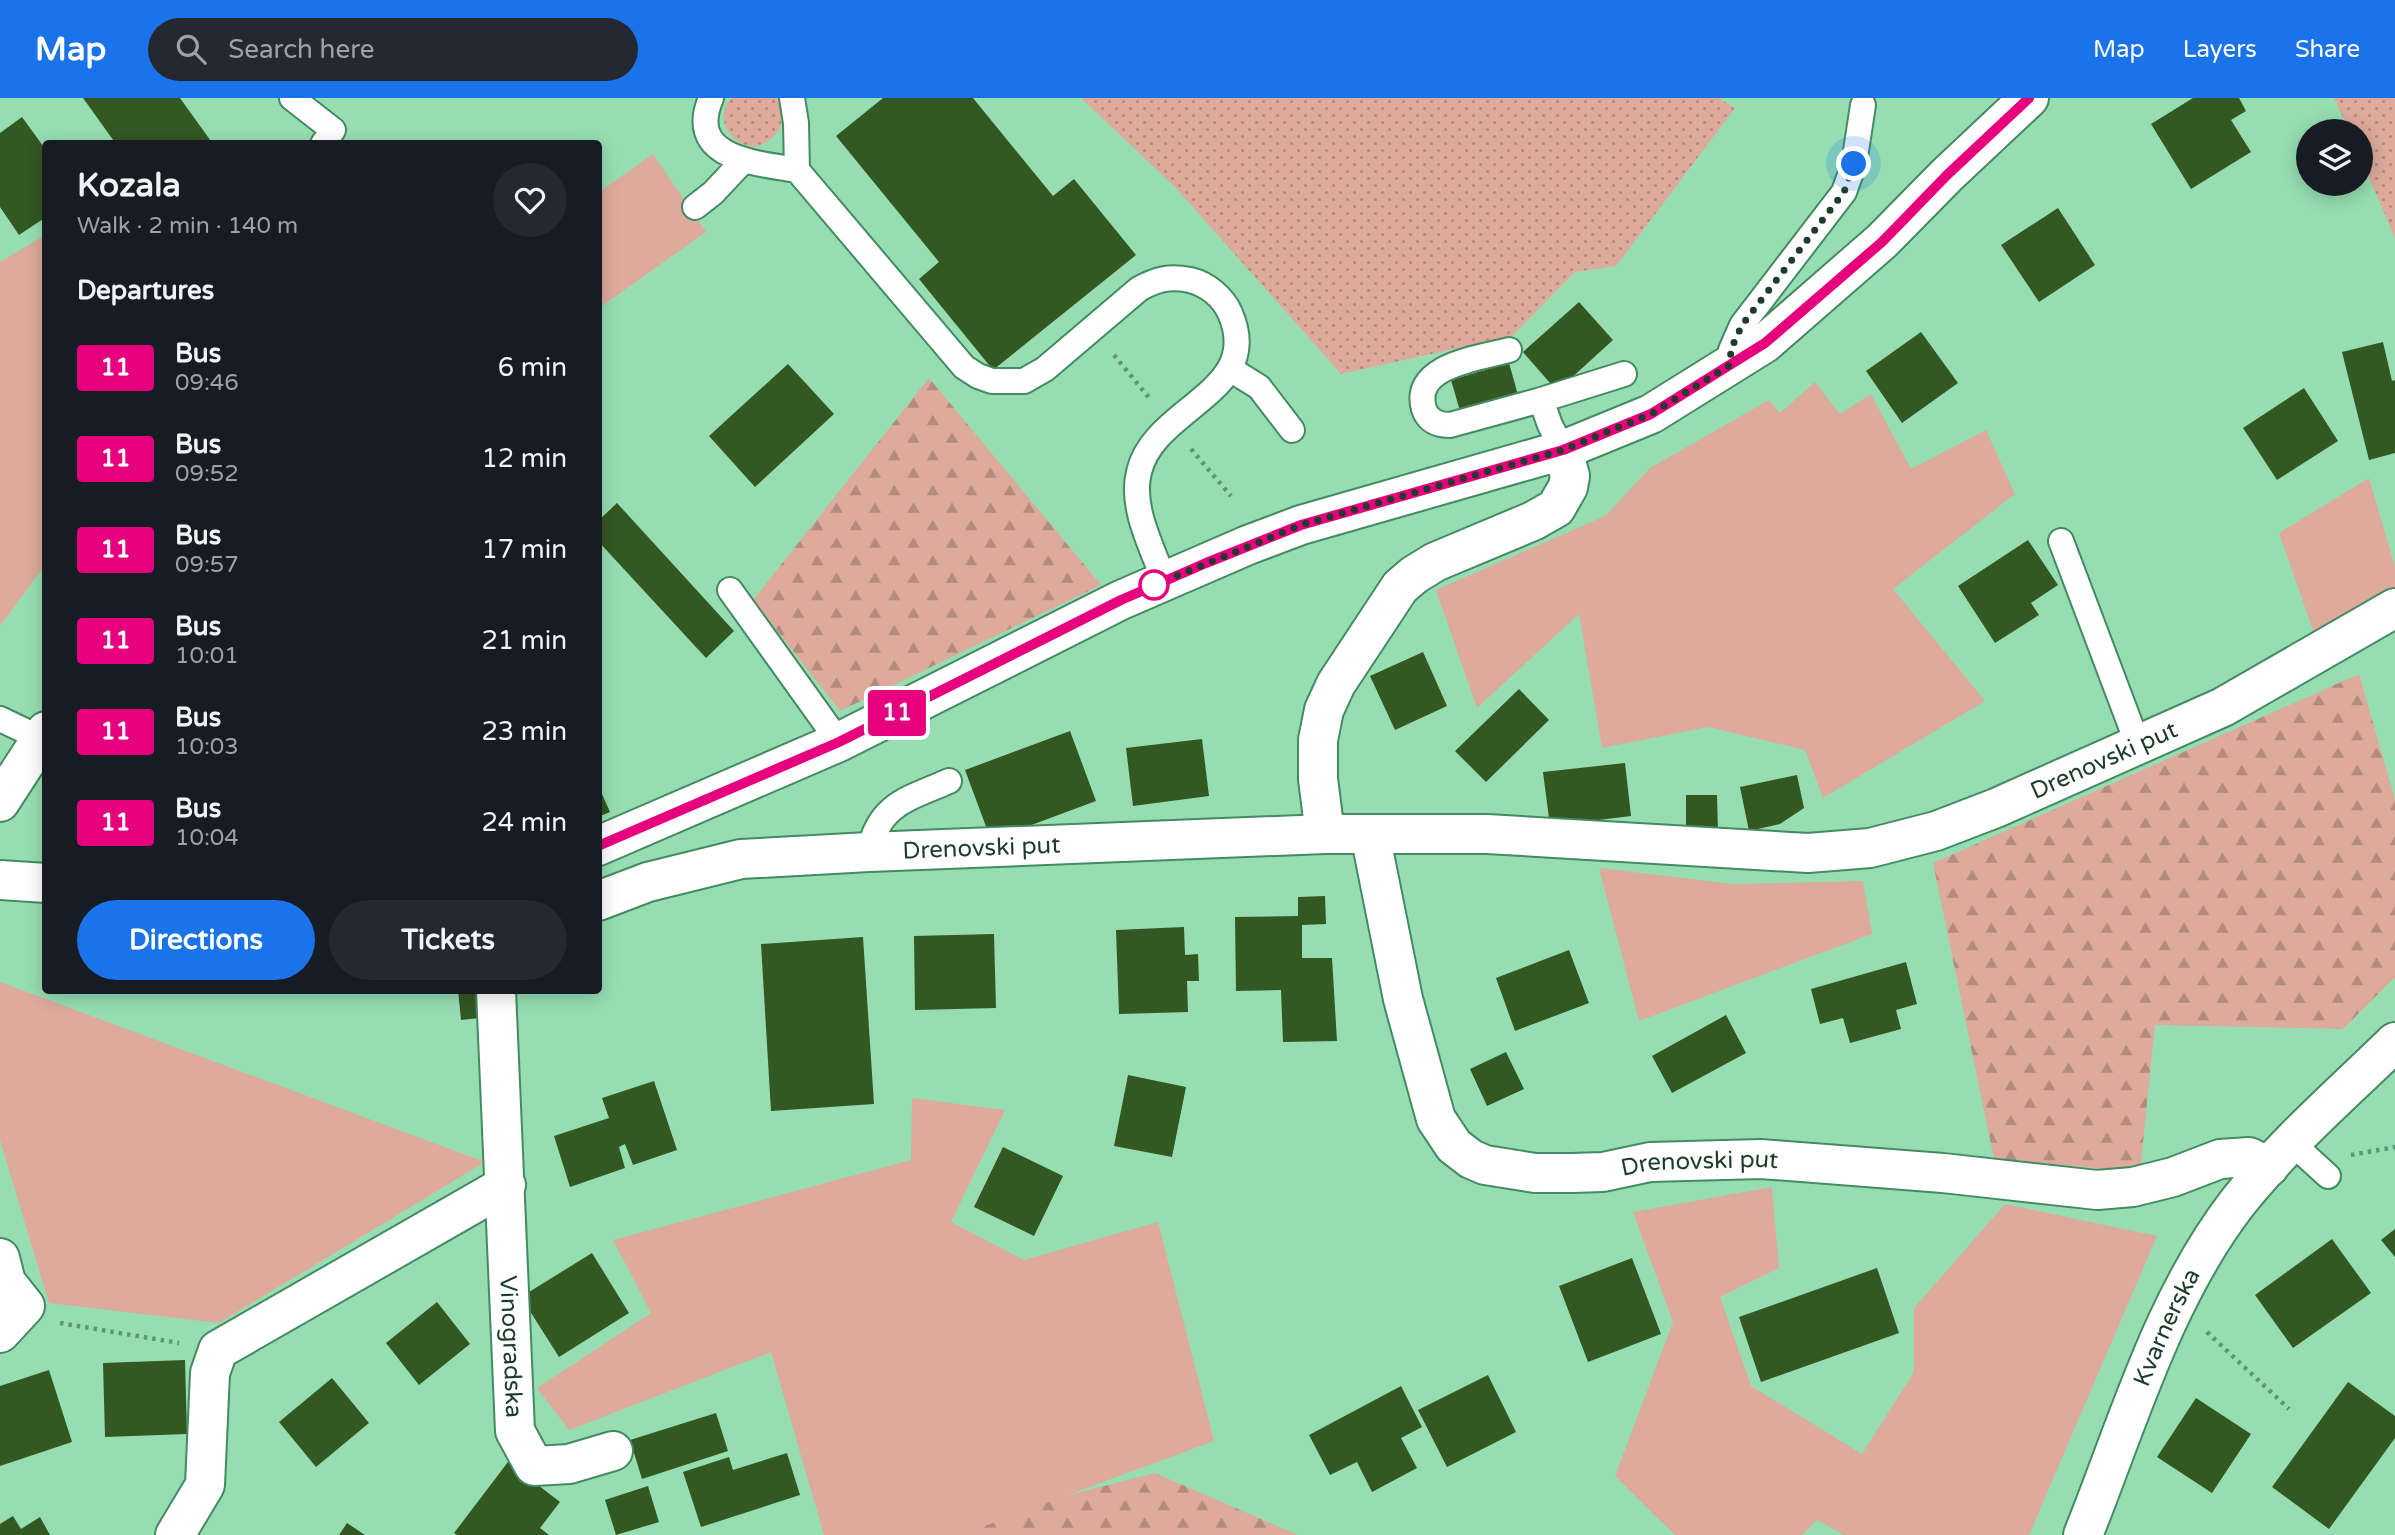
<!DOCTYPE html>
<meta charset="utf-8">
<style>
body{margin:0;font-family:"Varela Round",sans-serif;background:#242831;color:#f1f3f6;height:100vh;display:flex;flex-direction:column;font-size:26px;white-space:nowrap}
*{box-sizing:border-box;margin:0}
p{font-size:23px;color:#9ea1a6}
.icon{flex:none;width:38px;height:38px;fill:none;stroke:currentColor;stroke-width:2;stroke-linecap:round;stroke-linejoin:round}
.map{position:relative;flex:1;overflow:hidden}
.drawer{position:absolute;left:42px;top:42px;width:560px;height:854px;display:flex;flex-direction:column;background:#171b24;border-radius:7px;box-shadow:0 4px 18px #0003}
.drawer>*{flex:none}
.badge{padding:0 14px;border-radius:5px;font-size:24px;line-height:46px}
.fabs{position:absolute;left:2296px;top:21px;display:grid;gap:14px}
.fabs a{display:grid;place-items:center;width:77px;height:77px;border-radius:50%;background:#171b24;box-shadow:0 4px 18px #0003;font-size:35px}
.you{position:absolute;width:35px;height:35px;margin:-18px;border:5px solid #fff;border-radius:50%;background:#1a73e8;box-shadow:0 0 0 10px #1a73e833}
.map>.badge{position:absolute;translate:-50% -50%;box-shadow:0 0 0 4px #fff}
h2{padding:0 35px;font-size:26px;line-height:63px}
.round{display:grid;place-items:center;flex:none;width:74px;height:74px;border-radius:37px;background:#242831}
.summary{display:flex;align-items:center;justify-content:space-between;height:119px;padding:0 35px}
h1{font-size:33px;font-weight:800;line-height:52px}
.cta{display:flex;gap:14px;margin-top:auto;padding:14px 35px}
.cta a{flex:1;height:80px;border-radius:42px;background:#1a73e8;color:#fff;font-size:28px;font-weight:800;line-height:80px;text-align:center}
.cta a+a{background:#242831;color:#f1f3f6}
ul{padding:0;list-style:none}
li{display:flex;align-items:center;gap:21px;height:91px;padding:0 35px}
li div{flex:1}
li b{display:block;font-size:26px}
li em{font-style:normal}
li .badge{min-width:77px;font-weight:700;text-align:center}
header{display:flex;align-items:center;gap:42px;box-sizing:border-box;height:98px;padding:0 35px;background:#1a73e8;color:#fff}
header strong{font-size:33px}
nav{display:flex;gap:38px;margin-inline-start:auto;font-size:24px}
.search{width:490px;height:63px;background:#242831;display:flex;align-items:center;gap:18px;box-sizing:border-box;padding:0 24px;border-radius:38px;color:#9ea1a6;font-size:26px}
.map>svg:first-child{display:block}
</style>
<header>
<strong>Map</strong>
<div class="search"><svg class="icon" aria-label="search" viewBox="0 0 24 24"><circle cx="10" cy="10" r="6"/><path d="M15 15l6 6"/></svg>Search here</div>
<nav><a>Map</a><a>Layers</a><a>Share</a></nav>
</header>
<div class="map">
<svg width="2395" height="1437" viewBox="0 0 2395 1437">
<defs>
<pattern id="grass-dots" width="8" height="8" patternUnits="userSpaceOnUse" patternTransform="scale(1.75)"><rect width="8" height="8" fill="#ddaa9b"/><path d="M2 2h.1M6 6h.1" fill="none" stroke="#b38c7f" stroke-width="1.8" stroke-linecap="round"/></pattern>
<pattern id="forest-firs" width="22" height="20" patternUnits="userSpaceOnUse" patternTransform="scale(1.75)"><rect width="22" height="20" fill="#ddaa9b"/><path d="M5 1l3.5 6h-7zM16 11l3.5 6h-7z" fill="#b38c7f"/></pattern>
</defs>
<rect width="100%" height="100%" fill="#96deb2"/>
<path fill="url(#grass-dots)" d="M731,0H776C791,23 777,44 753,49C729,44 714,22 731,0Z
M1081,0H1719L1735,10L1616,168L1575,174L1512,238L1341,276L1176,90Z
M2334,0H2395V140L2361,61V33H2349Z"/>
<path fill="url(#forest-firs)" d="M929,280L1101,487L840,613L753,502Z
M2359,576L2395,701V879L2343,931L2155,927L2140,1074L1994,1061L1933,765Z
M1155,1375L1298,1437H913Z"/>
<path fill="#ddaa9b" d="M653,56L706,134L599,210V94Z
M45,137V467L0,528V164Z
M1815,284L1840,316L1871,296L1911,371L1986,332L2015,396L1893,491L1985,603L1823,700L1805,652L1708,629L1602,650L1579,516L1477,610L1436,492L1605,418L1650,370L1769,302L1780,315Z
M2369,380L2395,469V494L2316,541L2279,435Z
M1599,770L1733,786L1863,783L1872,836L1639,923Z
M0,884L485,1064L219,1225L49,1205L0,1042Z
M912,1000L1005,1012L951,1124L1024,1162L1158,1124L1214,1343L960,1437H824L771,1254L569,1332L537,1290L651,1215L613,1142L911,1062Z
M1772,1089L1779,1170L1720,1199L1751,1288L1862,1356L1914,1274V1210L2005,1106L2157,1138L2029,1437H1844L1817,1422L1802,1437H1675L1615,1378L1673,1224L1633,1114Z"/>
<path fill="#335822" d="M83,0H180L213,46H116Z
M883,0H973L1053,98L1074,81L1136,157L993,272L919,181L939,164L836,38Z
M2193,0H2239L2246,13L2231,22L2251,54L2191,91L2151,26Z
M22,19L46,52V119L19,137L0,109V35Z
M2058,110L2095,167L2039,204L2001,147Z
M1579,204L1613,242L1557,293L1523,254Z
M1921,234L1958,285L1902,325L1866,273Z
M2383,244L2392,283L2395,282V355L2369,362L2342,254Z
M1509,265L1518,297L1460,313L1451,282Z
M788,266L834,316L755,389L709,338Z
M2304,290L2338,343L2277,382L2243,330Z
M617,405L734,533L706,560L598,443V423Z
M2028,442L2058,487L2031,505L2039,517L1995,545L1958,488Z
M1423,554L1447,608L1395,632L1370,578Z
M1519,591L1549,622L1486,684L1455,653Z
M1070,633L1096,703L991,742L965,672Z
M1202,641L1209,698L1133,708L1126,650Z
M1625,665L1631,718L1550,728L1543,674Z
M1797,677L1804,710L1780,726L1749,733L1740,689Z
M598,687L610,714L598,719Z
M1686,697H1717L1718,735L1686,736Z
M1325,798L1326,826L1302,827V860H1332L1337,943L1283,944L1281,892L1236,893L1235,819L1298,818V799Z
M1184,829L1185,857L1198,856L1199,883H1187L1188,914L1119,916L1116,832Z
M994,836L996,910L915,912L914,838Z
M863,839L874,1006L771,1013L761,846Z
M1569,852L1589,905L1515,933L1496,880Z
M1906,864L1917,906L1896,912L1901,931L1850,945L1843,920L1820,926L1811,891Z
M458,892H486L489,919L461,922Z
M1726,917L1746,955L1672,995L1652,958Z
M1506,954L1524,991L1487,1008L1470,971Z
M1128,977L1186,989L1172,1059L1114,1048Z
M654,983L677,1052L633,1067L625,1046L619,1049L625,1070L570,1089L554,1038L609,1020L602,1000Z
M1003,1049L1063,1078L1034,1138L974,1109Z
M2395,1131V1159L2381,1142Z
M2332,1141L2371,1195L2293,1250L2255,1197Z
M592,1155L629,1215L559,1259L521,1199Z
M1632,1160L1661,1236L1588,1264L1559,1188Z
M1877,1170L1899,1235L1761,1284L1739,1219Z
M437,1204L470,1246L419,1287L386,1245Z
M185,1262L187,1336L105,1339L103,1265Z
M49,1272L72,1344L0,1368V1288Z
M1488,1277L1516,1334L1447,1369L1418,1312Z
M332,1280L369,1325L316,1369L279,1324Z
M2348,1284L2395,1318V1340L2329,1431L2272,1389Z
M1401,1288L1422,1329L1401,1340L1417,1370L1372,1394L1357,1364L1330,1377L1309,1337Z
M2196,1300L2251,1336L2212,1395L2157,1359Z
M716,1315L728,1353L642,1381L630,1342Z
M787,1355L800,1397L701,1429L683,1374L729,1359L733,1372Z
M508,1364L560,1404L540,1430L549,1437H457L454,1435Z
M648,1388L659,1424L616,1437L605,1402Z
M13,1418L21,1431L40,1419L50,1437H0V1426Z
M347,1425L365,1437H339Z"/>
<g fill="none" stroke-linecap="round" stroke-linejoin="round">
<defs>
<path id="lane" d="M292,0L333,32L323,46
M711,0C685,61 757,65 797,72
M792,0L796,25L797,72L964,269L978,278L992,283H1024L1045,271L1139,191C1157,181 1169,178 1190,182C1207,186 1223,199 1230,215C1265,295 1154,308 1139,374C1130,409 1152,449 1164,482
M695,109L713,95L743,63
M1509,252C1480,260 1411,267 1424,311C1428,323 1438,327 1450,327L1541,302
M1730,266L1731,252L1742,227L1844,94L1854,66L1863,7
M1230,271L1259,289L1292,332
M1563,352L1550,327L1541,302L1624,276
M2061,443L2138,647
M730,492L839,644
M0,621L40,640
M869,754C879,705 909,701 949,683
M2292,1045L2328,1078"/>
<g id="street">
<path d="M0,704L46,633"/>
<path d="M1325,736L1318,681V642L1324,612L1336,586L1400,489L1414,477L1435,464L1533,423L1556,410L1568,389L1570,378L1563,352"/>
<path id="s1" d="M1370,736L1403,901L1436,1021L1454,1048L1471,1061L1485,1067L1535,1075H1572L1603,1074L1650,1064L1761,1061L1943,1075L2097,1092L2133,1089L2173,1079L2220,1061L2249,1059L2269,1069"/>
<path id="s2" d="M598,803L648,784L741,761L869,754L1325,736H1487L1808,755L1870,750L1936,733L1996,710L2223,609L2395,510"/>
<path id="s3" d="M496,892L515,1333L534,1368L569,1366L613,1353"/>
<path d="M0,1160L6,1184L25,1208L0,1235"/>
<path d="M175,1437L205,1387L210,1275L218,1252L506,1087"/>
<path id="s4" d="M2083,1437C2128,1325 2163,1201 2238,1104C2284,1046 2342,996 2395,944"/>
</g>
<path id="secondary" d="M598,748L839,644L1121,502L1248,447L1301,427L1563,352L1651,316L1765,245L1882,143L1947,77L2029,0
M0,782L46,785"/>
</defs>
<use href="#lane" stroke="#448a62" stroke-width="28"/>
<use href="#street" stroke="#448a62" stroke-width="42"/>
<use href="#secondary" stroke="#448a62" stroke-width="42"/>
<path stroke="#609575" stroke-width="4.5" stroke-dasharray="3.5 5" stroke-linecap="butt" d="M1114,257L1150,301
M1191,351L1231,398
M2351,1057L2395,1049
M60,1225L179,1245
M2207,1234L2289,1311"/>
<use href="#lane" stroke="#fff" stroke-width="24"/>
<use href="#street" stroke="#fff" stroke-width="38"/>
<use href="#secondary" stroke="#fff" stroke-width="38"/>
</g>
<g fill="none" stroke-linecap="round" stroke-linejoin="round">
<defs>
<path id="line" d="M598,748L839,644L1121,502L1206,465L1301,427L1563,352L1651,316L1765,245L1882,144L1947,77L2029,0"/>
</defs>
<use href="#line" stroke="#fff" stroke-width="16"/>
<use href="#line" stroke="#e6007e" stroke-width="10"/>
<path stroke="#1e3c2b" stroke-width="7" stroke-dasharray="0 12.6" d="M1154,487L1301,427L1563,352L1651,316L1730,267L1731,251L1742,227L1844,94L1854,66"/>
</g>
<circle fill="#fff" stroke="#e6007e" stroke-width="3.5" cx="1154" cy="487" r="14"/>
<g text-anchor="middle" stroke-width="7" stroke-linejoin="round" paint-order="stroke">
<g font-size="24" fill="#1e3c2b" stroke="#d3f5df">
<text dy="8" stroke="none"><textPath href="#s2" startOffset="1530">Drenovski put</textPath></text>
<text dy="8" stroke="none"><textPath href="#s2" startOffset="390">Drenovski put</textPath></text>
<text dy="8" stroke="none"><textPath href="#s1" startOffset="578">Drenovski put</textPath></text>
<text dy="8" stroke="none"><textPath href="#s4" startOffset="224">Kvarnerska</textPath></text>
<text dy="8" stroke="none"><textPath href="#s3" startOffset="357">Vinogradska</textPath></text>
</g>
</g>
</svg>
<div class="fabs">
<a><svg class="icon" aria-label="layers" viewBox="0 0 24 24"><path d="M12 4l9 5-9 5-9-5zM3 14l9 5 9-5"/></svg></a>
</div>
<div class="you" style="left:1854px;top:66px"></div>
<b class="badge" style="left:897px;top:615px;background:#e6007e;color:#fff">11</b>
<section class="drawer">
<div class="summary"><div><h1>Kozala</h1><p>Walk · 2 min · 140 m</p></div><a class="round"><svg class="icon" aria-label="heart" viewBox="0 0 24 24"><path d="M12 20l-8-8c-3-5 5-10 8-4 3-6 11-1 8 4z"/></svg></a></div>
<h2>Departures</h2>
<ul>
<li><span class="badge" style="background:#e6007e;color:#fff">11</span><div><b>Bus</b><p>09:46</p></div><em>6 min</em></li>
<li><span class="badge" style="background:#e6007e;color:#fff">11</span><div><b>Bus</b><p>09:52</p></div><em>12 min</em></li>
<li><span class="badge" style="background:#e6007e;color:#fff">11</span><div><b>Bus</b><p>09:57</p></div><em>17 min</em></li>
<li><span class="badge" style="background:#e6007e;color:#fff">11</span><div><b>Bus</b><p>10:01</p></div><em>21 min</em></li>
<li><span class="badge" style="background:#e6007e;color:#fff">11</span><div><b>Bus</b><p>10:03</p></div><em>23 min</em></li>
<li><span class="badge" style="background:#e6007e;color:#fff">11</span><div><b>Bus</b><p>10:04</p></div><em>24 min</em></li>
</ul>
<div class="cta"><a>Directions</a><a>Tickets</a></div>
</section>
</div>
